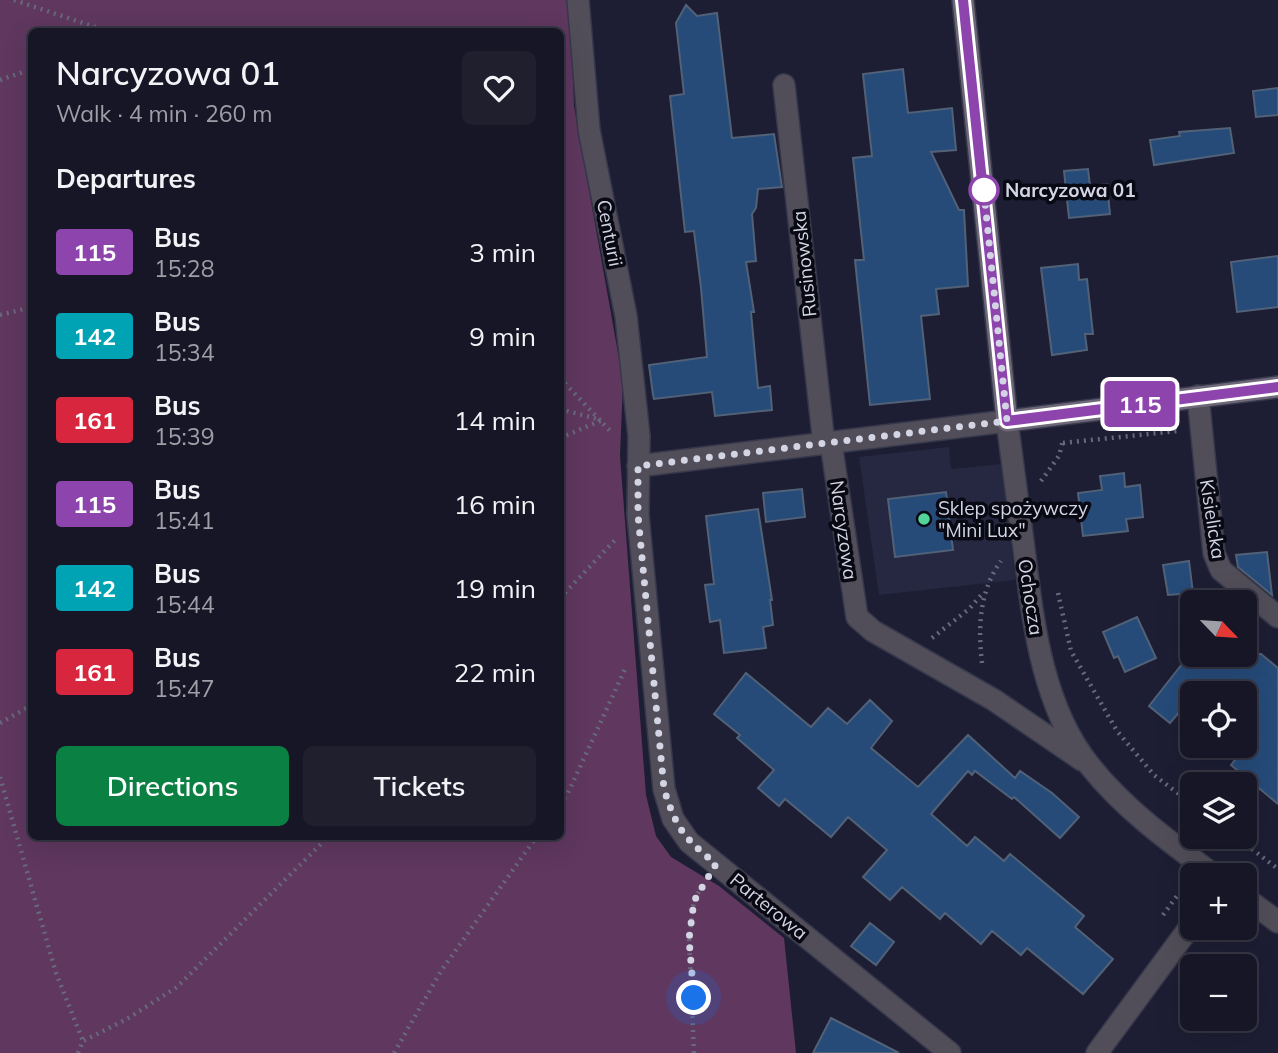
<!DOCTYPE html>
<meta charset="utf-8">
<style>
body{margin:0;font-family:Mulish,sans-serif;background:#1f1f2e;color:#f1f3f6;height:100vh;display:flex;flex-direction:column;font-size:26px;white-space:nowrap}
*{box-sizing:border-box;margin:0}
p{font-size:23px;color:#9e9fa7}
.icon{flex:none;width:38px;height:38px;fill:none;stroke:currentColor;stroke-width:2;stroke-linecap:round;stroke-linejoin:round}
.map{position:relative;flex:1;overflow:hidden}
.details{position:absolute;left:28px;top:28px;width:536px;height:812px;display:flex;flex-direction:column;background:#161626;border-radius:10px;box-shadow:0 7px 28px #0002,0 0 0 2px #353543}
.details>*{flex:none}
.badge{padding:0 14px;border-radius:5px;font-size:24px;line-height:46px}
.needle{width:46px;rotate:115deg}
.tools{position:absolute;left:1180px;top:590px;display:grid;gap:14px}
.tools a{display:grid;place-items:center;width:77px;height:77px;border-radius:10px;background:#161626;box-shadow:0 7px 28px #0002,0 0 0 2px #353543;font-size:35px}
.you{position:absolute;width:35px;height:35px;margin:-18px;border:5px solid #fff;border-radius:50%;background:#1a73e8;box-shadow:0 0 0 10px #1a73e833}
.map>.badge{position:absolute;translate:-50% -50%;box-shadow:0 0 0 4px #fff}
h2{padding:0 28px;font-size:26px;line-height:63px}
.round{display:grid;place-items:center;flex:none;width:74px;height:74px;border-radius:10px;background:#1f1f2e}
.head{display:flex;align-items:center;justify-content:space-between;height:119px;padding:0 28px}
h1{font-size:33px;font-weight:600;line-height:52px}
.action{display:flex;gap:14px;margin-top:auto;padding:14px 28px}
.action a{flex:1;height:80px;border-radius:10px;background:#0b8043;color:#fff;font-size:28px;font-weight:600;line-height:80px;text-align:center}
.action a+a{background:#1f1f2e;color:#f1f3f6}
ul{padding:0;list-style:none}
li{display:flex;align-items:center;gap:21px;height:84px;padding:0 28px}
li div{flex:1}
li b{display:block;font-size:26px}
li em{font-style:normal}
li .badge{min-width:77px;font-weight:700;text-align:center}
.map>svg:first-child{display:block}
</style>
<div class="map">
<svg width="1278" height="1053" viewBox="0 0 1278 1053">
<rect width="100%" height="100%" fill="#1d1e33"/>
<path fill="#262842" d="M949,447L951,469L1002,464L1015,580L879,595L859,457Z"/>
<path fill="#5f375f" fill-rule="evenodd" d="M0,0H570L574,106L623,381L620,456L646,795L656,836L671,857L719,886L784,938L796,1053H0ZM32,32H560V836H32Z"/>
<path fill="#264b79" stroke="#516177" stroke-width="2" d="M686,5L697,16L717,13L732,138L774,134L782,187L758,189L756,208L752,214L756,261L746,262L754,312H751L758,388L770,386L772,410L715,416L712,392L654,399L653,395L649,365L707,357L701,288L694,231L685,232L670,96L684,94L676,23Z
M903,69L908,113L952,108L956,150L931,152L959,210H964L968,286L936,289L939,314L921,316L930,399L870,405L855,260H864L853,158L872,156L863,74Z
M1278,88V115L1256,117L1253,91Z
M1230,128L1234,153L1154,165L1150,140L1180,136L1179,132Z
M1088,169L1090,186L1107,184L1110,214L1069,218L1064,171Z
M1278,256V307L1237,312L1231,262Z
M1078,264L1079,280L1087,279L1093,334H1085L1087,350L1052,355L1041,268Z
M1124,473L1125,487L1140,485L1143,517L1126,519L1128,531L1083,536L1078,493L1102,490L1100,476Z
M802,489L805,517L766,522L763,493Z
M946,492L953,550L895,557L888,499Z
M758,509L772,600H770L773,625L763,627L766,648L724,653L720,620L710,622L705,585L714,584L706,516Z
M1267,552L1272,595L1238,567L1236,555Z
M1189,561L1193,593L1168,595L1163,565Z
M1137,617L1156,658L1125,672L1118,656L1114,658L1103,632Z
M1190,654H1261L1278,668V804L1231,765L1244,748V693H1192V697L1170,723L1149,706Z
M746,673L811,727L828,708L847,724L870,700L892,721L871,748L918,787L968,735L1015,778L1020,771L1052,793L1079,817L1060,838L1014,797L1012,799L975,771L972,775L968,771L931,814L967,846L975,837L1004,861L1010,854L1084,916L1075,927L1113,959L1083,994L1027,948L1021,955L992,931L981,944L945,913L940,919L902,887L890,900L863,877L887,850L848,817L831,837L785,799L779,806L758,788L774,770L737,738L740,735L714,714Z
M870,923L894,942L876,965L851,946Z
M831,1018L899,1053H813Z"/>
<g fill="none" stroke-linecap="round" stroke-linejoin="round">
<defs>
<path id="street" d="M578,0L589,130L626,316L639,436L638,515L664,789L673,819L689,842L950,1053
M784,85L824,444
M1198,396L1214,553L1221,570L1278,617
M831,443L857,617L873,631L994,700L1082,760
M638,466L1007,421C1013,464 1018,506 1024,549C1033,621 1042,707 1090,766C1124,809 1170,842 1214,875
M1244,897L1278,922
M1097,1053L1192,924"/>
<path id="secondary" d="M963,0L1007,421L1278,387"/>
</defs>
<use href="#street" stroke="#36384c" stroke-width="24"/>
<use href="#secondary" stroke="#36384c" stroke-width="24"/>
<path stroke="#68697c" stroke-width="4.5" stroke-dasharray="2 5" stroke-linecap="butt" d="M14,0L110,32
M0,80L32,69
M0,315L32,307
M560,378L612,433
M560,409L601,420
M560,438L602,420
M1063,443L1177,431
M1041,481L1059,456L1063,440
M1058,593L1071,651L1117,731L1154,775L1192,804
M560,598L616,539
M932,638L969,609L983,593
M982,663C978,628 979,591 1001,561
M0,723L32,705
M0,777L56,973L83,1041
M560,804L568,793L626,667
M1235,836L1278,869
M1163,915L1185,885
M78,1053L83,1041L127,1019L177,987L329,836
M394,1053L441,971L537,836
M694,1053L689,939L694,900L703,885"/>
<use href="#street" stroke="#524e59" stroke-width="21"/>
<use href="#secondary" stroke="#6e6778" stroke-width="21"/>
</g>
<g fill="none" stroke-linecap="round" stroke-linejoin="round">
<defs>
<path id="line" d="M963,0L1007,421L1278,387"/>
</defs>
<use href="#line" stroke="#fff" stroke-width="16"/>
<use href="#line" stroke="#8e44ad" stroke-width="10"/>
<path stroke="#d3d5e4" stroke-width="7" stroke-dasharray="0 12.6" d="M694,998L689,939L694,901L716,864C684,838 676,828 664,789L638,515V466L1007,421L983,182L984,190"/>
</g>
<circle fill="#fff" stroke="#8e44ad" stroke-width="3.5" cx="984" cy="190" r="14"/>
<circle fill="#52d397" stroke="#090913" stroke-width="2.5" cx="924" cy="519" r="7"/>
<g text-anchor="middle" stroke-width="7" stroke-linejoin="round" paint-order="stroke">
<g font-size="19" font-weight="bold" fill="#d3d5e4" stroke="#090913" text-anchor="start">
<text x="1005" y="197">Narcyzowa 01</text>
</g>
<g font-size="19" fill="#d3d5e4" stroke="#090913">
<text transform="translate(610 233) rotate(79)" y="7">Centurii</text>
<text transform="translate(804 264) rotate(-96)" y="7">Rusinowska</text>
<text transform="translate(1213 519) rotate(81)" y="7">Kisielicka</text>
<text transform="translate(844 530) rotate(82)" y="7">Narcyzowa</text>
<text transform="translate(1031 597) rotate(81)" y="7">Ochocza</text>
<text transform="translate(769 906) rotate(39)" y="7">Parterowa</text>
</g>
<g font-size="19" fill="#d3d5e4" stroke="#090913" text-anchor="start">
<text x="938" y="515">Sklep spożywczy<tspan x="938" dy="22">"Mini Lux"</tspan></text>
</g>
</g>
</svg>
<div class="tools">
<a><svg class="needle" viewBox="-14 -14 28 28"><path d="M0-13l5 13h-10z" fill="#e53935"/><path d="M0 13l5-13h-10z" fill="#9e9fa7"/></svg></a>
<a><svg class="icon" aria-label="locate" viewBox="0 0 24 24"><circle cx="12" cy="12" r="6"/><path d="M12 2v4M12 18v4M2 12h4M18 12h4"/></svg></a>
<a><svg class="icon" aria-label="layers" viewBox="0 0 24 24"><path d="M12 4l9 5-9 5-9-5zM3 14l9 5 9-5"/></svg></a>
<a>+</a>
<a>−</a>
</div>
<div class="you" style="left:694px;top:998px"></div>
<b class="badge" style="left:1140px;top:404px;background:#8e44ad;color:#fff">115</b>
<section class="details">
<div class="head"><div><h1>Narcyzowa 01</h1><p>Walk · 4 min · 260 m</p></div><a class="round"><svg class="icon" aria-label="heart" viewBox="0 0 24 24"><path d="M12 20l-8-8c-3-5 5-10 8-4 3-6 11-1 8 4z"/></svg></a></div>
<h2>Departures</h2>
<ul>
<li><span class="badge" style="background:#8e44ad;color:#fff">115</span><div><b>Bus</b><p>15:28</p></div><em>3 min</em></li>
<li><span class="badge" style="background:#00a3b4;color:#fff">142</span><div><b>Bus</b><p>15:34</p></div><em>9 min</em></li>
<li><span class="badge" style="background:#d7263d;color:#fff">161</span><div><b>Bus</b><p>15:39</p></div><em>14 min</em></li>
<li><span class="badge" style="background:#8e44ad;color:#fff">115</span><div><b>Bus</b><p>15:41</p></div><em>16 min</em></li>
<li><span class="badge" style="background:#00a3b4;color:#fff">142</span><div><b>Bus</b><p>15:44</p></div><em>19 min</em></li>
<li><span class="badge" style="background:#d7263d;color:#fff">161</span><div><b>Bus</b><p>15:47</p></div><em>22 min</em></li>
</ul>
<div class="action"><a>Directions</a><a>Tickets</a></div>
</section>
</div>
